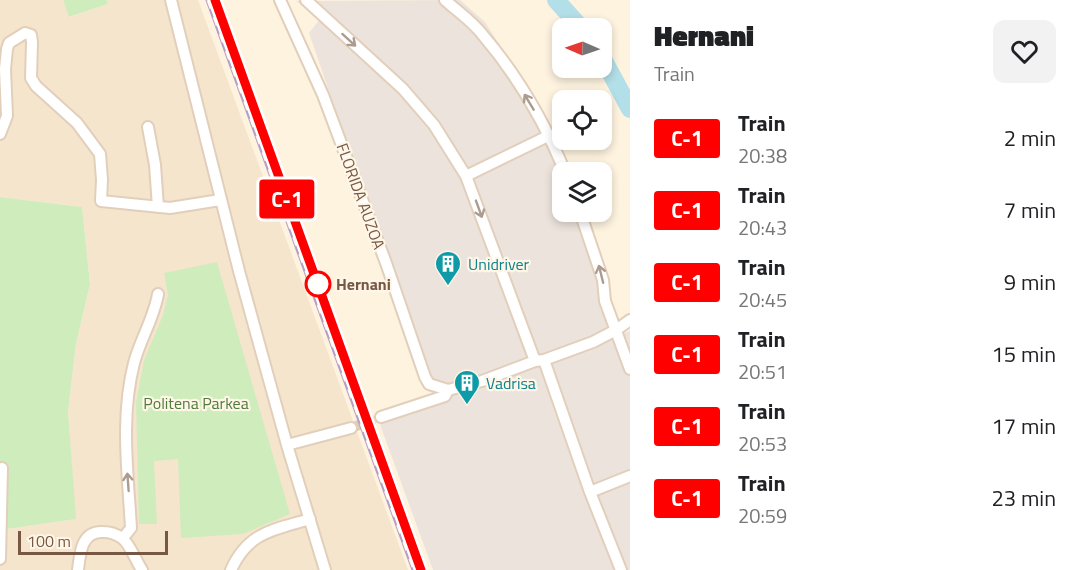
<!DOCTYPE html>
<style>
body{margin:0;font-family:"Titillium Web",sans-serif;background:#f2f2f2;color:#202124;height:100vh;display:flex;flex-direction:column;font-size:22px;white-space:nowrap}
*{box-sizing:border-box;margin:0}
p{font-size:20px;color:#757577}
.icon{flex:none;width:33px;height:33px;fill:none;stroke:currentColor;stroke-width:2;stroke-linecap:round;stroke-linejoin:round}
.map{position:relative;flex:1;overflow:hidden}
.details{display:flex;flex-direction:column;background:#fff;width:450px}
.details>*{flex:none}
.badge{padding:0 12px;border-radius:4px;font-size:21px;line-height:39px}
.needle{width:39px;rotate:272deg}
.tools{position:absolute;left:552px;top:18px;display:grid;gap:12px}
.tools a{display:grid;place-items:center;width:60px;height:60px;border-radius:12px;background:#fff;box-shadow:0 3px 9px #0003;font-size:30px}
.scale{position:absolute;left:18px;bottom:15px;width:150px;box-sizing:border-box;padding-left:6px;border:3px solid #765845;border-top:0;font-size:16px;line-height:21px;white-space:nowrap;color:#765845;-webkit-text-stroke:4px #fff6e7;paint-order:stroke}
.map>.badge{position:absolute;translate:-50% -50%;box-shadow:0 0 0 3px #fff}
.round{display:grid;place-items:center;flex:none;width:63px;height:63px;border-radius:12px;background:#f2f2f2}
.headline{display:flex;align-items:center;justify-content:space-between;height:102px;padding:0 24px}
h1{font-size:28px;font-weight:800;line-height:45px}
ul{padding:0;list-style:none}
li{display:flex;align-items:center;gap:18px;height:72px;padding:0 24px}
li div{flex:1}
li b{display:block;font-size:22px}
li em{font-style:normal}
li .badge{min-width:66px;font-weight:700;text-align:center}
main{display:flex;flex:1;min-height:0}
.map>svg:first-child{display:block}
</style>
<main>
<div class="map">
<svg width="630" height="570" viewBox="0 0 630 570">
<rect width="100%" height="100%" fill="#fef3df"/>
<path fill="#f6e5cd" d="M0,0H63L70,17L108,4L107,0H198L408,570H0V530L75,519L68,411L76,344L90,284L82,207L0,197Z"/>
<path fill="#ece4dc" d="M460,0L485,22L543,114L563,172L562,212H576L616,330L432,392L309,33L320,19L296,1Z
M630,331V570H433L378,419Z"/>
<path fill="#cfecbd" d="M63,0H107L108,4L69,17Z
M0,197L82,207L90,284L76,344L68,411L76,519L0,530Z
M217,262L290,514L243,534L181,538L178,459L154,461L157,524H139L136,403L144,360L163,315L168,295L164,273Z"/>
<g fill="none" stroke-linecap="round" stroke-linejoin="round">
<path stroke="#b3dfe8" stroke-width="18" d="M556,0L581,28
M602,57L630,109"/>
<path stroke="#dcccb8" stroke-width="10" stroke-dasharray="10 5" stroke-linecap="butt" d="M351,428L381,417"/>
<defs>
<path id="street" d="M171,0L239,271L287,445L325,570
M280,0L323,95L386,263L425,377L429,384L448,390L482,381L535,361L544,360L593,342L616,330L630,320
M306,0L403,89L434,125L466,176L535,361
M445,0C457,11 472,21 482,34C517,75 545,123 565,172
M148,127L155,165L158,207
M0,134L7,116L5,69L7,49L9,43L25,33L31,35L32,42L31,78L36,86L77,123L100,154L102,180L101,201L170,208L220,200
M466,176L550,135
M580,212L603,280L605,301L630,369
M544,360L590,492L621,570
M381,417L445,396L448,390
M287,445L351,428
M590,492L630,476
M123,538L131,528C128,474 120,417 134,363C140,340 154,318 158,294
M0,559L2,468
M78,570C80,554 81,530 104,532C110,532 116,534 122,538C130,544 136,561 142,570
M231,570C248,532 273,530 310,519"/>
</defs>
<use href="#street" stroke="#e2cfbb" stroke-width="14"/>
<use href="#street" stroke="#fff" stroke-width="10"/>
<defs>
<path id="rail" d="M208,0L414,570"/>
</defs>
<use href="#rail" stroke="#b59ec7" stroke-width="5"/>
<use href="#rail" stroke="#fff6e7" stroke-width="3" stroke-dasharray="9" stroke-linecap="butt"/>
</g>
<defs><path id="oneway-shaft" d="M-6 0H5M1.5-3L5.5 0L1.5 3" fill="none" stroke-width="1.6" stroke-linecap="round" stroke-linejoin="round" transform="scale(1.5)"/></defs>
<g stroke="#ad9b8f">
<use href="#oneway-shaft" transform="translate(349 40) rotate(42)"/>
<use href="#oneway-shaft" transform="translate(529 102) rotate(-121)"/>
<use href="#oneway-shaft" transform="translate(479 209) rotate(70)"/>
<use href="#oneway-shaft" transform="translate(601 274) rotate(-104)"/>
<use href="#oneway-shaft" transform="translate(128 482) rotate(-94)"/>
</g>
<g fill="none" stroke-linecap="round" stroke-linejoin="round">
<defs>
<path id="line" d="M215,0L421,570"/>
</defs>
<use href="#line" stroke="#fff" stroke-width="14"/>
<use href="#line" stroke="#f00" stroke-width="9"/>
</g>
<defs>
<symbol id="building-pin" viewBox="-11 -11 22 30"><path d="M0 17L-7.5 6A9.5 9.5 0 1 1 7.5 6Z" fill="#0f9aa8" stroke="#fff6e7"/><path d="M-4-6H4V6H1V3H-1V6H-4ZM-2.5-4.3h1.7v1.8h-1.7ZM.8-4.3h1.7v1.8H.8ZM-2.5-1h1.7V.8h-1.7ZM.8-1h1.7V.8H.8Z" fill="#fff"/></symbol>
</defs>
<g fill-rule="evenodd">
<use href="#building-pin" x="433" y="249" width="30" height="40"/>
<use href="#building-pin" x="452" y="368" width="30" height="40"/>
</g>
<circle fill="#fff" stroke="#f00" stroke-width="3" cx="318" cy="284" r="12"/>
<g text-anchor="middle" stroke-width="4.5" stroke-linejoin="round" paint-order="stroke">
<g font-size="16" fill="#765845" stroke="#fff6e7">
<text transform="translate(361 196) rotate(70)" y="6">FLORIDA AUZOA</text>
</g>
<g font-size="16" fill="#0d838f" stroke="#fff6e7" text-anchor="start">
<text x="468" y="270">Unidriver</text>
<text x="486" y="389">Vadrisa</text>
</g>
<g font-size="16" font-weight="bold" fill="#765845" stroke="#fff6e7" text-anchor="start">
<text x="336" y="290">Hernani</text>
</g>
<g font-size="16" fill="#4d7d3c" stroke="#fff6e7">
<text x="196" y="409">Politena Parkea</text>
</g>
</g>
</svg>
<div class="tools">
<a><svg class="needle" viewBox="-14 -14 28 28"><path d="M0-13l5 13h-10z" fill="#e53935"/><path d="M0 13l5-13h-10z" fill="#757577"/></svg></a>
<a><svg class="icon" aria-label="locate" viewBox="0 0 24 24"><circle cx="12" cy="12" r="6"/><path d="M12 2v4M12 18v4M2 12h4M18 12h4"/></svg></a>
<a><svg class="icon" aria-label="layers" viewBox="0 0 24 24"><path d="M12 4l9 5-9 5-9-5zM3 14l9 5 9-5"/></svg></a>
</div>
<div class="scale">100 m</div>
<b class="badge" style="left:287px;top:199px;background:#f00;color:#fff">C-1</b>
</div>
<section class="details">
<div class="headline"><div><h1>Hernani</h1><p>Train</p></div><a class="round"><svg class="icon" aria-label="heart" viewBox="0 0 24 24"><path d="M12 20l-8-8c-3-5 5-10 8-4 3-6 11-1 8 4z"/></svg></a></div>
<ul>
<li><span class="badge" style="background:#f00;color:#fff">C-1</span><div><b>Train</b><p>20:38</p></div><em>2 min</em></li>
<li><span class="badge" style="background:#f00;color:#fff">C-1</span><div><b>Train</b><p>20:43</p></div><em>7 min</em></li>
<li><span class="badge" style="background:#f00;color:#fff">C-1</span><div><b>Train</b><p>20:45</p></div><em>9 min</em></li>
<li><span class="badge" style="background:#f00;color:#fff">C-1</span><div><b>Train</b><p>20:51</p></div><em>15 min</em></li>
<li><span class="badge" style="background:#f00;color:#fff">C-1</span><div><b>Train</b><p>20:53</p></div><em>17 min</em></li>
<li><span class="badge" style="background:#f00;color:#fff">C-1</span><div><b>Train</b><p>20:59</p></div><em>23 min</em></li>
</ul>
</section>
</main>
